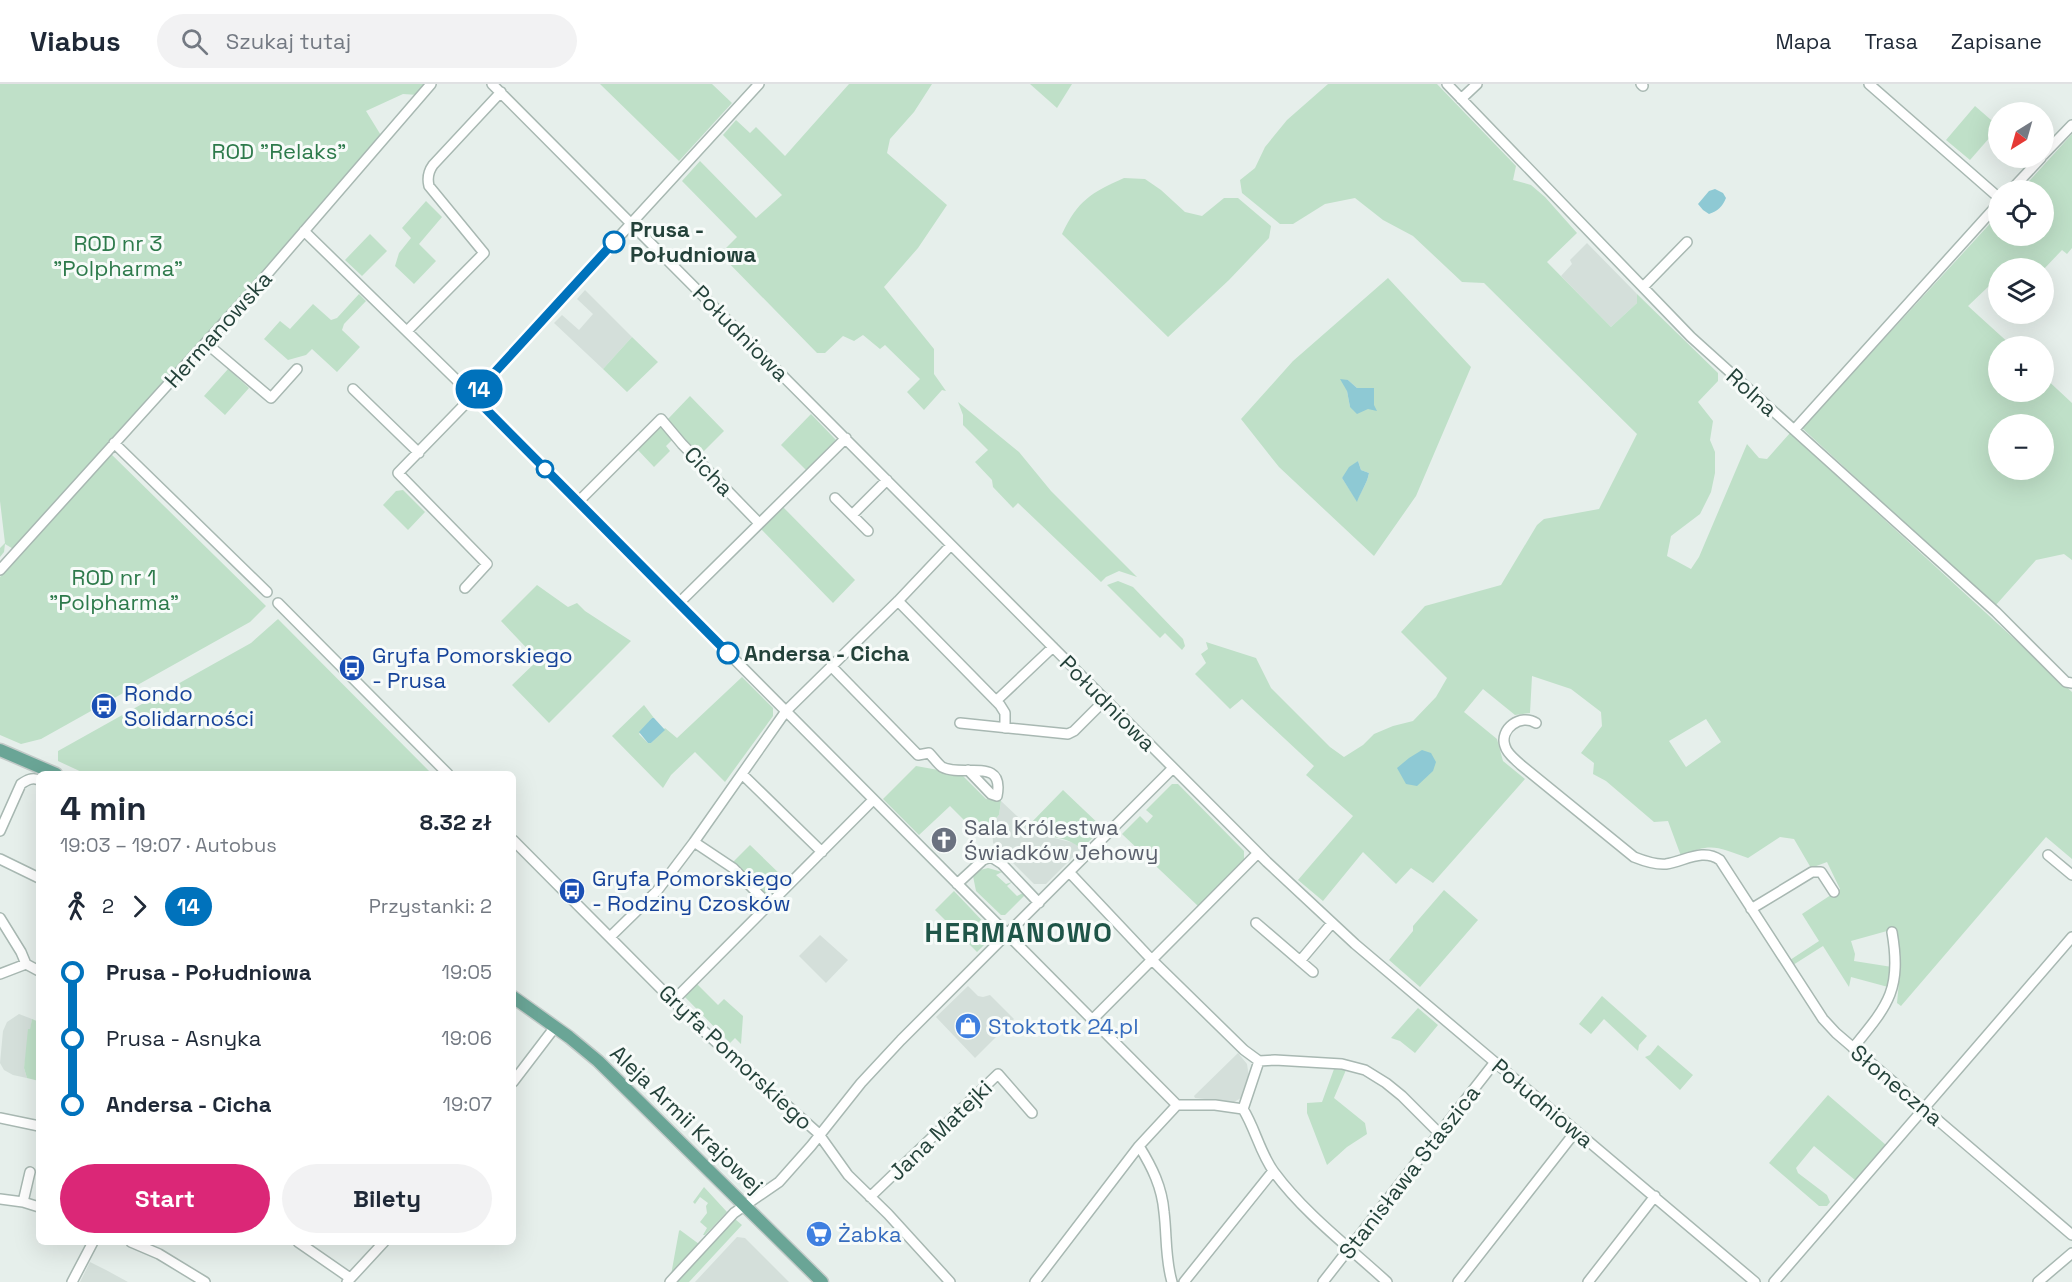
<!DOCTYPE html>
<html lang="pl">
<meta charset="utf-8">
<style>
body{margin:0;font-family:"Space Grotesk",sans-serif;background:#f2f2f3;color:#1f2937;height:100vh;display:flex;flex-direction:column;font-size:22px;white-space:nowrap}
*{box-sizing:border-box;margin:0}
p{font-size:20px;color:#747a83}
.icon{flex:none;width:33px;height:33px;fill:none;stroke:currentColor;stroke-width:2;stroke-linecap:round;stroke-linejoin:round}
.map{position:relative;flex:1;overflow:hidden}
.details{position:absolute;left:36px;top:687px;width:480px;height:474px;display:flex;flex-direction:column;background:#fff;border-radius:9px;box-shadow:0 6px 24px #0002}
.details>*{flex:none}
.badge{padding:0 12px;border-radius:20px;font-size:21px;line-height:39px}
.needle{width:39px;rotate:217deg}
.fabs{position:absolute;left:1988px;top:18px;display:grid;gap:12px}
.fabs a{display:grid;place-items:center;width:66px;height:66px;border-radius:50%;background:#fff;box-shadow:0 6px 24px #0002;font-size:30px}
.map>.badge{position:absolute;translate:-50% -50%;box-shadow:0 0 0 3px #fff}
.legs{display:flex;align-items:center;gap:9px;height:66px;padding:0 24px;font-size:20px}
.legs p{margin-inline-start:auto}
.head{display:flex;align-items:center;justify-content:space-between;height:102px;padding:0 24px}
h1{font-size:33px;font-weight:700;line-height:45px}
.primary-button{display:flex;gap:12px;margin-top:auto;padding:12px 24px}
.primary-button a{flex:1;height:69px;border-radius:36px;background:#db2777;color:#fff;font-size:24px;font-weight:700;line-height:69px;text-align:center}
.primary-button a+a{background:#f2f2f3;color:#1f2937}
ul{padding:0 24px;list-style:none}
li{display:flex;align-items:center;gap:21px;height:66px;font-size:22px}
li i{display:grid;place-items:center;width:9px;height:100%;margin:0 8px;background:currentColor}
li i::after{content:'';width:15px;height:15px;margin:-8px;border:4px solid;border-radius:50%;background:#fff}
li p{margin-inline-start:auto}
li:first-child i{background:linear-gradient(#0000 50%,currentColor 0)}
li:last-child i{background:linear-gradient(currentColor 50%,#0000 0)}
header{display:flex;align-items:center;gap:36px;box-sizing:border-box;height:84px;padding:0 30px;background:#fff;border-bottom:2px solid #e0e1e3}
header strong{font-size:28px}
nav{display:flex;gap:33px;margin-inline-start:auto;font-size:21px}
.search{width:420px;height:54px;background:#f2f2f3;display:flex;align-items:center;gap:15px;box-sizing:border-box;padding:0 21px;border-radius:33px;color:#747a83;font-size:22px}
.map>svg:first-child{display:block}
</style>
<header>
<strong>Viabus</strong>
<div class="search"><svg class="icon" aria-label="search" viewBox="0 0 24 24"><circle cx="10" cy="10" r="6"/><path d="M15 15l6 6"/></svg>Szukaj tutaj</div>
<nav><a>Mapa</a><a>Trasa</a><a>Zapisane</a></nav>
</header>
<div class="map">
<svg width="2072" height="1198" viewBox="0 0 2072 1198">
<rect width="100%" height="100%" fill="#e6efeb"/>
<path fill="#d4dfda" d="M1587,159L1637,210V219L1611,243L1561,192L1572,180L1570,176Z
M585,206L632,253L603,285L554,239L562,231L579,246L593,230L577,215Z
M1001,717L1035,749L1074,759L1081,765L1046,800H1034L993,759L992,740L999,731Z
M820,851L848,876L826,899L799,872Z
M968,902L978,912L983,913L990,911L1014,935L975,974L936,933Z
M19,930L32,935L24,984L27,994L13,991L4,986L0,979L3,947L7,938Z
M1238,969L1247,980L1249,993L1241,1014L1234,1018L1195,1014L1194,1012Z
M737,1153L745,1154L789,1198H695Z
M90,1178L106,1186L128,1198H80Z"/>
<path fill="#bfe0c8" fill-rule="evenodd" d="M0,0H427L418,11L403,10L366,27L382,53L15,466L5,460L4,468L0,473V464L5,459L0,417Z
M600,0H712L732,19L679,77Z
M849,0H932L914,28L890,55L887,69L947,121L918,164L884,203L934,265V290L946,307L942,306L924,326L907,308L920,295L885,261L880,265L863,251L854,257L843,252L825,269H817L720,170L737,153L682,97L700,77L756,134L782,111L723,51L736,36L750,49L756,43L785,72Z
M1030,0H1072L1057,24Z
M1328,0H1437L1516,82L1513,96L1531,101L1545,113L1577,149L1547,178L1611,243L1637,219V210L1718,289V297L1698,318L1713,337L1710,356L1715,368V389L1711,408L1700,430L1671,452L1667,472L1691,485L1699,473L1747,360L1759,374L1767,375L1790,349L2072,608V775L2046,753L1901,922L1897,919L1901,876L1897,846L1887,847L1851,857L1855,870L1854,877L1892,883L1888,903L1851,893L1849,903L1823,862L1793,881L1790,876L1819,857L1802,830L1840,805L1827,778L1811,784L1794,755L1780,753L1748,774C1717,763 1712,758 1681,772L1668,737L1654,738L1606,697L1593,690L1594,679L1581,669L1602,642L1601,628L1571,605L1532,592L1530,629L1515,631L1483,605L1464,628L1497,655L1503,677L1525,695L1433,799L1411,784L1396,800L1363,768L1323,817L1298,796L1353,732L1306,691L1314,682L1242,615L1230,625L1195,590L1206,579L1201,570L1208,565L1206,558L1256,574L1271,604L1330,663L1344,673L1363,661L1374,650L1393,642L1413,637L1436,613L1447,594L1401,548L1425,522L1501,501L1537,441L1544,435L1599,425L1637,350L1484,199L1462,198L1413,152L1383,136L1355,114L1325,120L1293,140H1280L1242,109L1240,96L1255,84L1265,63L1287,36ZM1706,635L1721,658L1686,683L1669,657Z
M1975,22L1998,42V44L1970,76L1946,56Z
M2072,50V164L2067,170L2062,166L2043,186V184H1998V202H1989L1968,222L2012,262H1998V308H2043V292L2072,319V476L2064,470L2036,476L1995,522L1802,344L1998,131V152H2043V106H2021ZM1998,340H2043V386H1998Z
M1124,94L1145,95L1161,106L1185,128L1202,132L1224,114H1238L1271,142L1269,154L1229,196L1168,253L1062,150C1078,116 1091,109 1124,94Z
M426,117L442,133L419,160L436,177L414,200L395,182L399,169L411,154L402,144Z
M370,150L387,167L362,192L345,176Z
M1388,194L1471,283L1416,412L1374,472L1279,383L1241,335L1293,277ZM1348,296L1357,304H1374L1373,321L1350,323L1347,307ZM1358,377L1361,386L1369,389C1367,400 1361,407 1357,417L1342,394Z
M359,210L366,217L344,240L342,246L360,263L337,288L312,265L306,271L288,276L264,255L280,237L290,245L313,220L331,236L337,234Z
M632,253L658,278L627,308L603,285Z
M228,285L249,304L225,331L204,312Z
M690,312L724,347L700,371L667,336Z
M958,318L1019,368L1051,407L1137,493L1119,487L1106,493L1101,498L1018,419L1013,424L993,403L992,396L975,378L988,366L963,341V331Z
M811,330L836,356L806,386L781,361Z
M662,341L675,353L666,362L670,367L654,383L637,365Z
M110,369L266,522L250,538L41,655L21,660L0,651V493Z
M403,406L425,428L408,446L383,421L396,407Z
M783,423L855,496L833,519L761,445Z
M1118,497L1133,503L1183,555L1185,562L1182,566L1165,549L1160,554L1107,501Z
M537,501L568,523L577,519L585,527L631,557L549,639L512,601L538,576L501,537Z
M278,535L432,690H86L58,677V667L251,559Z
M742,593L773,624V632L725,698L695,668L671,691L663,704L612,652L644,621L654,634H652L639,650L648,659H651L665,644L677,654Z
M916,682L961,690L986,715L1001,717L999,731L990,741L965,737L950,722L919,751L883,715Z
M1172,700H1178L1244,767V777L1198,822L1122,750L1140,732L1147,739L1153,732L1146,726Z
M1063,706L1103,744L1081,765C1066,750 1044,756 1028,742Z
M750,761L784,794L764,814L731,780Z
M988,784L1002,788L996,791L1006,800L1012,798L1007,802L1017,812L1023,809L1025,811L1005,831H1001L976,807L973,792L980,786Z
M1444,806L1478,836L1420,903L1389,876L1413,847V842Z
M954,807L992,847V853L977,868L935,826Z
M696,899L718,921L724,915L743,932L741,960L735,954L730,959L683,911Z
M1602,912L1647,952L1639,961L1638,967L1604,935L1591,950L1579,940Z
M1418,924L1438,941L1415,969L1400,957L1391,954Z
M32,935L39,938V997L27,994L24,984L28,945H30Z
M1658,961L1693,991L1680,1006L1645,973L1650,971Z
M1334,985L1346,986L1334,1014L1365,1039L1367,1050L1347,1063L1327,1081L1307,1029V1019L1322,1018Z
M1828,1011L1886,1061L1855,1096L1814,1062L1796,1084L1798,1089L1827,1111L1830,1118L1827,1122H1819L1769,1079Z
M704,1103L727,1128L705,1151H703L707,1144L700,1138L707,1129L706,1122L708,1119L700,1113L695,1120L693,1118Z
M735,1135L742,1141L689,1198H676Z
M680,1146L699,1160L671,1191L679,1147Z"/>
<path fill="#8ec9d4" d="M1715,105L1723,109L1726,114C1722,123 1718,127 1709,130L1703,126L1698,120L1709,107Z
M1340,295L1348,296L1357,304H1374V321L1377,327L1368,325L1357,330L1350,323L1347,307Z
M1358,377L1361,386L1369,389C1367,400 1361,407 1357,418L1342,394L1349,383Z
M652,634H654L665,646L651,659H648L639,648Z
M1422,666L1431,669L1436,678L1433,687L1417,702L1406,700L1397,684L1409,674Z"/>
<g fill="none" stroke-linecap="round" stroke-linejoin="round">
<defs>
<path id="minor" d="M492,0L1267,778L1355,860L1755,1198
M1447,0L1691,253L1996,528L2066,598L2072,599
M1641,0L1643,2
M1869,0L1998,113
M1461,15L1477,0
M2043,71L2072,41
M2011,106L2041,74
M304,147L473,312L1177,1021H1215L1243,1025C1255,1044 1260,1069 1274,1088C1305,1130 1349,1163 1387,1198
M1643,203L1687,158
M407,247L484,169L429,102C427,94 428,88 433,81L501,8
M206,259L271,314L297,285
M353,305L419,369
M1794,346L1998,120
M114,359L267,508
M835,414L868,447
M578,418L661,335L682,360L758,438
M852,431L887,396
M0,486L256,203L431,0
M465,504L487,480L398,389L473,312L759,0
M898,517L1000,621L1005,629V644
M278,519L448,690
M678,520L846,354
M831,582L918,671L929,669C933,673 938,680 942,683C963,694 1005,672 997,712L991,710L968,686
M996,617L1053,563
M960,639L1068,650L1074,647L1105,616
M1536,639C1521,629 1499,645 1505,662C1507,670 1516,676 1521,681L1634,773C1644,777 1655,781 1666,780C1685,777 1703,764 1720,776L1823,935L1836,949L2072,1151
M742,690L822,768
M0,747L21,700C27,696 32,693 39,696
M513,756L698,942L818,1049L848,1091L888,1130L950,1198
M694,758L733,784L768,820
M2048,771L2072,791
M0,775L39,794
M1070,789L1152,876L1244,966L1259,977L1275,976L1342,980L1365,986L1386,999L1402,1012L1439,1049
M957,800L983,776L991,773L1002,780L1039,819
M1751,825L1812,788H1821L1834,808
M0,834L21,868L26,880
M1256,839L1313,888
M610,853L657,807L694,758L786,627L898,517L951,461
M1300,877L1332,839
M0,890L26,880L39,887
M673,917L873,716
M1093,935L1258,769
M1853,964C1888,921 1902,906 1892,848
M513,998L555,943
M1243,1025L1259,977
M0,1034L39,1042
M1139,1062C1152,1083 1162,1103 1164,1128C1167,1152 1165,1174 1172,1198
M870,1113L998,990L1032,1029
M0,1115L23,1118L39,1123
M23,1118L30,1088
M131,1158L159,1170L205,1198
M298,1158L350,1194
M72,1198L93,1158
M347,1198L384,1158
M670,1198L734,1129L779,1098L811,1062L861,999L901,956L1173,684
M1035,1198L1139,1062L1177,1021
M1184,1198L1273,1087
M1323,1198L1495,978
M1458,1198L1576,1047
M1588,1198L1655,1112
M1774,1198L2072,853
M2038,1198L2072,1169"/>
<path id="major" d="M0,666L56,690
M513,913L569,953L598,977L822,1198"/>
</defs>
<use href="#minor" stroke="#a8b8b2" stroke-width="12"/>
<use href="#major" stroke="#c2cac8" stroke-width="15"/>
<use href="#minor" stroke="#fff" stroke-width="9"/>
<use href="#major" stroke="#6aa596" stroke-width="12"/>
</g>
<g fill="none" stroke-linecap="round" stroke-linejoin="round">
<defs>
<path id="line-1" d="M614,158L473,312L728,569"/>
</defs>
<use href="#line-1" stroke="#fff" stroke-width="14"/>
<use href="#line-1" stroke="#0072bc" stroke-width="9"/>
</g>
<defs>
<symbol id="bus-disc" viewBox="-11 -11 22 22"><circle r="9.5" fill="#1a4fb4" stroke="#f7fbf9"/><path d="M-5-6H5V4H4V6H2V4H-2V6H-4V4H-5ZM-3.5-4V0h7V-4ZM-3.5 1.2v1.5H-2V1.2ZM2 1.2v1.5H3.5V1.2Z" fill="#fff"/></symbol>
<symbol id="church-disc" viewBox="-11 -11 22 22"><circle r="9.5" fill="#6b7280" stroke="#f7fbf9"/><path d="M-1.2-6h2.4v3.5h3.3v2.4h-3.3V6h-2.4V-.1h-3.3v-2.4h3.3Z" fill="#fff"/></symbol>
<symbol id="shop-disc" viewBox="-11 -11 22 22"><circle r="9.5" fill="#3f7fe0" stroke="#f7fbf9"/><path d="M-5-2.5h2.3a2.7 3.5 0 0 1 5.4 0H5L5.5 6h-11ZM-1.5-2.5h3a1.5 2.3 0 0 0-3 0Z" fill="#fff"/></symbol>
<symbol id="supermarket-disc" viewBox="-11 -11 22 22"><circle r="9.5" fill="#3f7fe0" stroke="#f7fbf9"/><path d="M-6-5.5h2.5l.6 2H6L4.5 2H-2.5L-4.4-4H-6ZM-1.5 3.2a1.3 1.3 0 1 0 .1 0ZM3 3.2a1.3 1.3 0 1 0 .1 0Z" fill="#fff"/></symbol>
</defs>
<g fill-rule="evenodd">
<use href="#bus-disc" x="337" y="569" width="30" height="30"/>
<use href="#bus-disc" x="89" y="607" width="30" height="30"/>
<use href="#church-disc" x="929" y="741" width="30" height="30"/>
<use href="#bus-disc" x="557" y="792" width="30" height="30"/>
<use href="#shop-disc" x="953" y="927" width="30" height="30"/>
<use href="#supermarket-disc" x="804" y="1135" width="30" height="30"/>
</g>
<g fill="#fff" stroke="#0072bc" stroke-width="3">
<circle cx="614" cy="158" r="10"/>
<circle cx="545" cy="385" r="8"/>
<circle cx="728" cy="569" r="10"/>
</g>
<g text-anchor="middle" stroke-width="6" stroke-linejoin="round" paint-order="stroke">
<g font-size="22" fill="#2d7a4b" stroke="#f7fbf9">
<text x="279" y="75">ROD "Relaks"</text>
<text x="118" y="167">ROD nr 3<tspan x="118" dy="25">"Polpharma"</tspan></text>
<text x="114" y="501">ROD nr 1<tspan x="114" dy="25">"Polpharma"</tspan></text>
</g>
<g font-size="22" font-weight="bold" fill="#24423a" stroke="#f7fbf9" text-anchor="start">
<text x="630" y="153">Prusa -<tspan x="630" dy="25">Południowa</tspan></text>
<text x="744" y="577">Andersa - Cicha</text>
</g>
<g font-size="22" fill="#24423a" stroke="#f7fbf9">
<text transform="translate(218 245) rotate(-48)" y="8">Hermanowska</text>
<text transform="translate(741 249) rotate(45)" y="8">Południowa</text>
<text transform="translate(1752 308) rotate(42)" y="8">Rolna</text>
<text transform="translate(709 387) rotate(46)" y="8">Cicha</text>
<text transform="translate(1108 619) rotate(45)" y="8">Południowa</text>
<text transform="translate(736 973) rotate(43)" y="8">Gryfa Pomorskiego</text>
<text transform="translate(1897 1001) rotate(40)" y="8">Słoneczna</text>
<text transform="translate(1543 1019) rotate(40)" y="8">Południowa</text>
<text transform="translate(687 1035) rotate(44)" y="8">Aleja Armii Krajowej</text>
<text transform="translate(940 1046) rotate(-44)" y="8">Jana Matejki</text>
<text transform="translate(1409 1088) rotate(-52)" y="8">Stanisława Staszica</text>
</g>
<g font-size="22" fill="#164399" stroke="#f7fbf9" text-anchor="start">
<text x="372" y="579">Gryfa Pomorskiego<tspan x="372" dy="25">- Prusa</tspan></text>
<text x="124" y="617">Rondo<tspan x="124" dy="25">Solidarności</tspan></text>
<text x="592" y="802">Gryfa Pomorskiego<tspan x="592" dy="25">- Rodziny Czosków</tspan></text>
</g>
<g font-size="22" fill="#5b616d" stroke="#f7fbf9" text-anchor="start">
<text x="964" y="751">Sala Królestwa<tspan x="964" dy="25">Świadków Jehowy</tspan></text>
</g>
<g font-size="22" fill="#366cbe" stroke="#f7fbf9" text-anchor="start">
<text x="988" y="950">Stoktotk 24.pl</text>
<text x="838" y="1158">Żabka</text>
</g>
<g font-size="28" font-weight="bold" letter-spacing="1.5" fill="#1f5548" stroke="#f7fbf9">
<text x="1019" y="858">HERMANOWO</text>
</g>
</g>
</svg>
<div class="fabs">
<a><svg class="needle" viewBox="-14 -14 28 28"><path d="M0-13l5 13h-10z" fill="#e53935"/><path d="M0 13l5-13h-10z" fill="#747a83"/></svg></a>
<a><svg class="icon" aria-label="locate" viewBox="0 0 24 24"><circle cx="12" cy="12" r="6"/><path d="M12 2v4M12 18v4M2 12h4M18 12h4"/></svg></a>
<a><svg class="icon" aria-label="layers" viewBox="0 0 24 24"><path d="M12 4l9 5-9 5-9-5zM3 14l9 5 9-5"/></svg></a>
<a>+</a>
<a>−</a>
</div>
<b class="badge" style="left:479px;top:305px;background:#0072bc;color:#fff">14</b>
<section class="details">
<div class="head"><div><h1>4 min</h1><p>19:03 – 19:07 · Autobus</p></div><b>8.32 zł</b></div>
<div class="legs"><svg class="icon" aria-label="walk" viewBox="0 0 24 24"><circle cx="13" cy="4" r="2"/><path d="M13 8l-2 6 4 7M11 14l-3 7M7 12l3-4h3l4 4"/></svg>2<svg class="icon" aria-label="forward" viewBox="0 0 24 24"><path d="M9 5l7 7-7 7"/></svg><b class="badge" style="background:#0072bc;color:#fff">14</b><p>Przystanki: 2</p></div>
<ul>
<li><i style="color:#0072bc"></i><b>Prusa - Południowa</b><p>19:05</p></li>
<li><i style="color:#0072bc"></i><span>Prusa - Asnyka</span><p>19:06</p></li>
<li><i style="color:#0072bc"></i><b>Andersa - Cicha</b><p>19:07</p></li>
</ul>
<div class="primary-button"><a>Start</a><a>Bilety</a></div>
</section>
</div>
